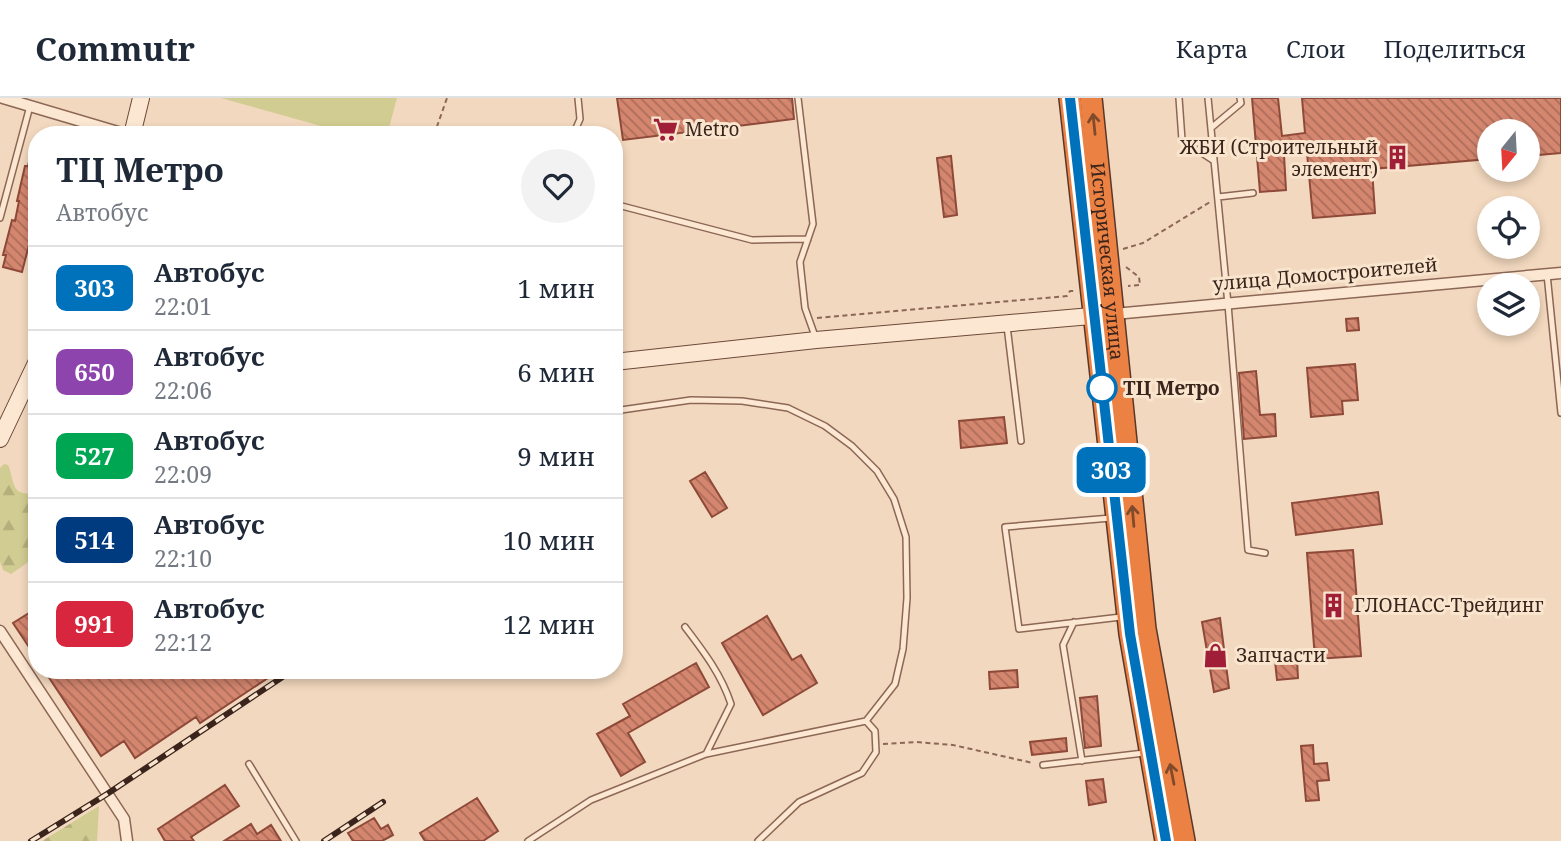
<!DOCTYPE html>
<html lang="ru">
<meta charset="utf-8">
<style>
body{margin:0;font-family:"Noto Serif",serif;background:#f2f2f3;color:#1f2937;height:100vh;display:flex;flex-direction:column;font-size:26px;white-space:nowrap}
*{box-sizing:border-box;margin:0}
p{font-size:23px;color:#747a83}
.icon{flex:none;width:38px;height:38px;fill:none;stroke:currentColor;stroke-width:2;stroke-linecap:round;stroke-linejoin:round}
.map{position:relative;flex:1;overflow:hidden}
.side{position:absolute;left:28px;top:28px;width:595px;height:553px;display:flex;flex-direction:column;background:#fff;border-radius:28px;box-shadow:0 4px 10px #0003}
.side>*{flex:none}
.badge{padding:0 14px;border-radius:10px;font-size:24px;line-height:46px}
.needle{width:46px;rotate:198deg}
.controls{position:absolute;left:1477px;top:21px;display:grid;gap:14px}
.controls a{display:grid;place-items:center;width:63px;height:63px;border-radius:50%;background:#fff;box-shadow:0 4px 10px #0003;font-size:35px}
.map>.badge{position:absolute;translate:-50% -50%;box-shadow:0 0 0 4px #fff}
.round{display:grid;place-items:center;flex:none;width:74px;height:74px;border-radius:37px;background:#f2f2f3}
.summary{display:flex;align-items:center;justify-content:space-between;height:119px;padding:0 28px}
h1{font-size:33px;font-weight:700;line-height:52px}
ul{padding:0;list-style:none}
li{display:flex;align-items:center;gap:21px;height:84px;padding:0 28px;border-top:2px solid #e0e1e3}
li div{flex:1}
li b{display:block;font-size:26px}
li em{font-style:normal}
li .badge{min-width:77px;font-weight:700;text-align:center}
header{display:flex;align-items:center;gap:42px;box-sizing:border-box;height:98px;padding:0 35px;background:#fff;border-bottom:2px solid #e0e1e3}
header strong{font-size:33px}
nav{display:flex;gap:38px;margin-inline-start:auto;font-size:24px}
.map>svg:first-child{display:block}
</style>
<header>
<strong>Commutr</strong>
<nav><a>Карта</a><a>Слои</a><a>Поделиться</a></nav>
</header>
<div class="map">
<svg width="1561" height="743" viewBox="0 0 1561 743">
<defs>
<pattern id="forest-firs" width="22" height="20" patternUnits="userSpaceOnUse" patternTransform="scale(1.75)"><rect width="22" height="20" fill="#d1cc91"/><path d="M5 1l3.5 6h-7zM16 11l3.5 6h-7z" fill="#b4af7c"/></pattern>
<pattern id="building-back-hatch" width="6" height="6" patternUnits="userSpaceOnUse" patternTransform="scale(1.75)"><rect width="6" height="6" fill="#d4866f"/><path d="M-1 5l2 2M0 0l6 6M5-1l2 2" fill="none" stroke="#ad6d5a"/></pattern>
</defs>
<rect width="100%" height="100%" fill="#f2d8be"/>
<path fill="#d1cc91" d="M221,0H397L387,37H353Z"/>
<path fill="url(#forest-firs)" d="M4,366L8,367C12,374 12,391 20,394C26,397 30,394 37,398V458L11,476L3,472L0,464V370Z
M99,708L97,743H42Z"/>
<path fill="url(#building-back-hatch)" stroke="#8e4938" stroke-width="2" d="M617,0H792L794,21L623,42Z
M1252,0H1278L1282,38L1305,35L1302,0H1561V55L1528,58V33H1489V61L1372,71L1375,115L1313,120L1307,55L1284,57L1286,92L1260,94Z
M33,48L37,49V116L22,174L3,169L6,157H3L12,122L15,123L19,103H17L25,68H28Z
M951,58L957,117L944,119L937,60Z
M1358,220L1359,232L1347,233L1346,221Z
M1355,266L1358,302L1342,303L1343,316L1311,319L1307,270Z
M1256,273L1260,317L1275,316L1276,338L1244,341L1239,275Z
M1004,319L1007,345L961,350L959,323Z
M705,374L727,410L712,419L690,383Z
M1378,394L1382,426L1296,437L1292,405Z
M1353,452L1361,558L1315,561L1307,455Z
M37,510V561L13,525Z
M767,518L792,562L801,557L817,585L763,617L722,545Z
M1220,520L1229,590L1214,594L1202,524Z
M1297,561L1298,580L1277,582L1275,563Z
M696,565L709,589L628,635L645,664L621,678L597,636L630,618L623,606Z
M44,572H280L200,625L196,619L135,660L124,643L101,658Z
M1017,572L1018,589L990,591L989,574Z
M1097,598L1101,648L1085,650L1080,600Z
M1066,640L1067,653L1032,657L1030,644Z
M1313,647L1314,666L1327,665L1329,682L1317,683L1319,702L1306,703L1301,648Z
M1103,681L1106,704L1089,707L1086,683Z
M225,687L239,708L191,739L194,743H165L158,731Z
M477,700L498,733L483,743H425L420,735Z
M374,720L381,731L388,727L393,737L382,743H353L348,735Z
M251,726L257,736L271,727L281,743H224Z"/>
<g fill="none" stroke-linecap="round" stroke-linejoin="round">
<defs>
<path id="lane" d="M798,0L813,126L800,164L805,210L816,241
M1179,0L1182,42L1214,63
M1208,0L1228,206L1248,452L1265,455
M1211,30L1241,5L1240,0
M573,37L580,21L578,0
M1218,99L1253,95
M614,106L752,142L808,141
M0,120L30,8
M1547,176L1561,315
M1007,228L1021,343
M1111,420L1005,429L1019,531L1121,519
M1074,524L1063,547L1082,663
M685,529C704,554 721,576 731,606L706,656
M249,666L296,743
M1043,667L1144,655
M528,743L591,702L706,656L866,623L895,586L903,551L907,500L906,439L894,401L877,373L852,348L825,328L788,310L742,303L691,302L614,313
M758,743L799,704L862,675L876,654L875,633L866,623"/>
<path id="street" d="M3,0L128,37
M1114,216L1561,175
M0,533L124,721L127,743"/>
<path id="secondary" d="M132,37L141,0
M614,264L816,242L1103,217
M0,341L37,263"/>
<g id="highway">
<path d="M1070,0L1130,536L1166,743"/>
<path id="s1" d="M1091,0L1145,531L1184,743"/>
</g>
</defs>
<use href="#lane" stroke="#8c6755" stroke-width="8"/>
<use href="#street" stroke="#8c6755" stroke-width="13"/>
<use href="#secondary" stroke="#6e4938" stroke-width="18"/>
<use href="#highway" stroke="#59372a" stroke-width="24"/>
<path stroke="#8c6755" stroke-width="2" stroke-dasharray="5 3.5" stroke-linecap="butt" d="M434,37L447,0
M1123,151L1143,145L1210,104
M1126,169L1139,179L1140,187L1128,188
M817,220L1067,198L1070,193H1074
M883,646L916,644L953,647L1033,665"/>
<use href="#lane" stroke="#fce7d2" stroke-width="5"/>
<use href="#street" stroke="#fce7d2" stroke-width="10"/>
<use href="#secondary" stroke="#fce7d2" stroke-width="16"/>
<use href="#highway" stroke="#eb8244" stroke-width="21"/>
<defs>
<path id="rail" d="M31,743L107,696L293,572
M324,743L383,704"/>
</defs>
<use href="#rail" stroke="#3a241b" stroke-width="6"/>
<use href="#rail" stroke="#f9e4ce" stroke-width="3.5" stroke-dasharray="10" stroke-linecap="butt"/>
</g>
<defs><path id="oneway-shaft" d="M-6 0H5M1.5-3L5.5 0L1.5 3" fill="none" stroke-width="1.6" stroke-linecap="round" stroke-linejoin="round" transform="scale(1.75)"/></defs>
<g stroke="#814a2b">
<use href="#oneway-shaft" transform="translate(1094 26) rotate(-96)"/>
<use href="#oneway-shaft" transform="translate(1133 418) rotate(-95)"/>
<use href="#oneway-shaft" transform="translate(1172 676) rotate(-101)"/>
</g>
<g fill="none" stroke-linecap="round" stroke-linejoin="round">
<defs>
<path id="line" d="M1070,0L1130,536L1166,743"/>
</defs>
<use href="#line" stroke="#fff" stroke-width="16"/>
<use href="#line" stroke="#0072bc" stroke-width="10"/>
</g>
<defs>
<symbol id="supermarket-bare" viewBox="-9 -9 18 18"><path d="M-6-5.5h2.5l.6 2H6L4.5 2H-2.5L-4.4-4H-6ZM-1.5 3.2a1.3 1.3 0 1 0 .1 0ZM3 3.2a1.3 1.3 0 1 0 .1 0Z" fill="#a11e39" stroke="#f9e4ce" stroke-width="2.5" paint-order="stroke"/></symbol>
<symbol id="building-bare" viewBox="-9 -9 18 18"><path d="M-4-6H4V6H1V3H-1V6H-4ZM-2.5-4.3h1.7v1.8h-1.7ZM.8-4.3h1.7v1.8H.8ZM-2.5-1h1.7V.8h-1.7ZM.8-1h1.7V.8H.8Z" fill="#a11e39" stroke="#f9e4ce" stroke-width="2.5" paint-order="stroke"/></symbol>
<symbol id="shop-bare" viewBox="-9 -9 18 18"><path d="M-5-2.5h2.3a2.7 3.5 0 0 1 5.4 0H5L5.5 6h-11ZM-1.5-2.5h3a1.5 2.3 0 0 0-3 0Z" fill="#a11e39" stroke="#f9e4ce" stroke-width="2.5" paint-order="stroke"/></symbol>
</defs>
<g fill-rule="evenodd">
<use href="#supermarket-bare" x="648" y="14" width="35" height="35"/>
<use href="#building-bare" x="1380" y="42" width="35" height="35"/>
<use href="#building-bare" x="1316" y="490" width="35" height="35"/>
<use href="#shop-bare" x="1198" y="540" width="35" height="35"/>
</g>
<circle fill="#fff" stroke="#0072bc" stroke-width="3.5" cx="1102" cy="290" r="14"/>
<g text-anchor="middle" stroke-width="6" stroke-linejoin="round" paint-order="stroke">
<g font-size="19" fill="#3a241b" stroke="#f9e4ce" text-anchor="start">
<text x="685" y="38">Metro</text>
<text x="1378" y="56" text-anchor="end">ЖБИ (Строительный<tspan x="1378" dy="22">элемент)</tspan></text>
<text x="1354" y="514">ГЛОНАСС-Трейдинг</text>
<text x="1236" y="564">Запчасти</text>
</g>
<g font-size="19" fill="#3a241b" stroke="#f9e4ce">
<text dy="7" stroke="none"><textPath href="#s1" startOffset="164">Историческая улица</textPath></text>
<text transform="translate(1325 176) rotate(-5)" y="7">улица Домостроителей</text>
</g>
<g font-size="19" font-weight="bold" fill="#3a241b" stroke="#f9e4ce" text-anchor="start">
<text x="1123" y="297">ТЦ Метро</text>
</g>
</g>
</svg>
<div class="controls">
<a><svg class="needle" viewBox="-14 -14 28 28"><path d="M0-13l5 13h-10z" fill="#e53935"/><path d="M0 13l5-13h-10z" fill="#747a83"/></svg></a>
<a><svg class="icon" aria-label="locate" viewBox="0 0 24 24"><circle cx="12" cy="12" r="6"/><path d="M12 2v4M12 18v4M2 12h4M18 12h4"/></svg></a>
<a><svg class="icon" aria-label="layers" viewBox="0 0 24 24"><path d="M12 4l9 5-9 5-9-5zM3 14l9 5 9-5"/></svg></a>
</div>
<b class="badge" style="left:1111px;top:372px;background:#0072bc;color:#fff">303</b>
<section class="side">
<div class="summary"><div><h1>ТЦ Метро</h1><p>Автобус</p></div><a class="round"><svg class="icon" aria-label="heart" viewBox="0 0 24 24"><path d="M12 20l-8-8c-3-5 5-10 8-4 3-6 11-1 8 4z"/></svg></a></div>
<ul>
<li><span class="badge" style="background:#0072bc;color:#fff">303</span><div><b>Автобус</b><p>22:01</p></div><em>1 мин</em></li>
<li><span class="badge" style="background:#8e44ad;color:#fff">650</span><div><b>Автобус</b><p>22:06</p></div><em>6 мин</em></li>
<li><span class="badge" style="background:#00a651;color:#fff">527</span><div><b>Автобус</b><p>22:09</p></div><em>9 мин</em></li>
<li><span class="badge" style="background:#003b80;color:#fff">514</span><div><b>Автобус</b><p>22:10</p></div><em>10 мин</em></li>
<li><span class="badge" style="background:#d7263d;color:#fff">991</span><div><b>Автобус</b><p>22:12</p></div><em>12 мин</em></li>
</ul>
</section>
</div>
